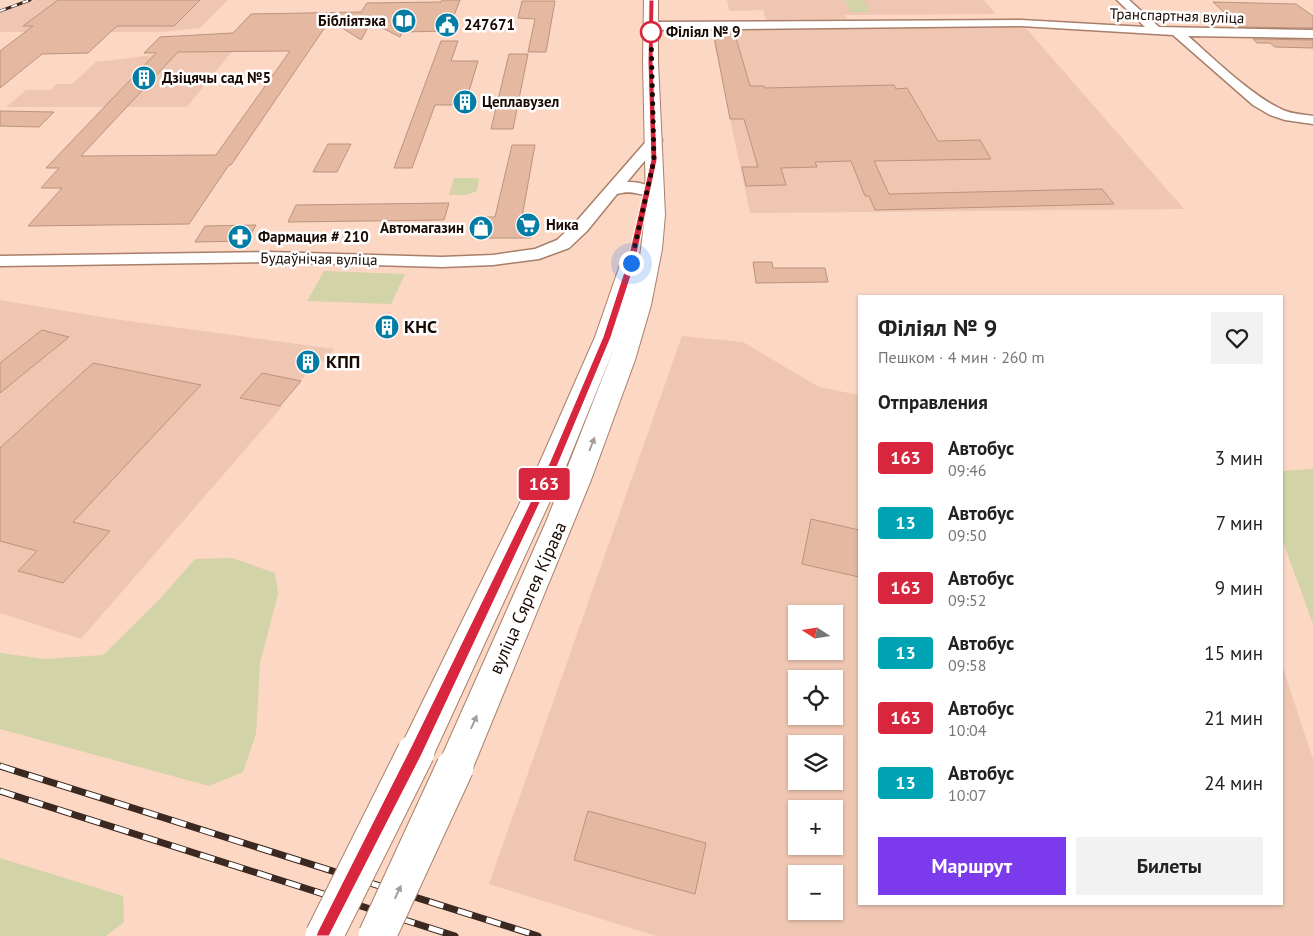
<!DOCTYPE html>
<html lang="ru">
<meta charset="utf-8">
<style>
body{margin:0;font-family:"PT Sans",sans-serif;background:#f2f2f2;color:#222;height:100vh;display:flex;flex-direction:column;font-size:19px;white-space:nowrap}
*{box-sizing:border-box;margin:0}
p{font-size:16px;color:#767676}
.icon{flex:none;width:28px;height:28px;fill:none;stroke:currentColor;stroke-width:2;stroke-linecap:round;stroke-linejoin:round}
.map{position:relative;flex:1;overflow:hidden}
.details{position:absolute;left:858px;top:295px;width:425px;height:610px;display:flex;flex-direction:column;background:#fff;border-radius:0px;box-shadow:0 1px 4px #0004}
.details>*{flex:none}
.badge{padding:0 10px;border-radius:4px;font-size:18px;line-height:32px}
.needle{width:32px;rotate:282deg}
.fabs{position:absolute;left:788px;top:605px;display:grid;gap:10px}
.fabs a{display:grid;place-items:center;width:55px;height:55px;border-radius:0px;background:#fff;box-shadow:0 1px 4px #0004;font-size:25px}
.you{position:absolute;width:25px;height:25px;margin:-12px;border:4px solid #fff;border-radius:50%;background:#1a73e8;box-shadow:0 0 0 8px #1a73e833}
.map>.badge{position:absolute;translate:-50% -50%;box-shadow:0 0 0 2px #fff}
h2{padding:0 20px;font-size:19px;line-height:45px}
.round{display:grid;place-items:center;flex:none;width:52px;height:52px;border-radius:0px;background:#f2f2f2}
.summary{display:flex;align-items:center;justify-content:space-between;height:85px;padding:0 20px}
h1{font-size:24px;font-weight:700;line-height:38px}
.cta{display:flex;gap:10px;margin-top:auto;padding:10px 20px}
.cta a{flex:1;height:58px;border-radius:0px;background:#7c3aed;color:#fff;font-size:20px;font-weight:700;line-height:58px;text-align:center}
.cta a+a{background:#f2f2f2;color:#222}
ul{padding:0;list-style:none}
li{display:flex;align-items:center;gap:15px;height:65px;padding:0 20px}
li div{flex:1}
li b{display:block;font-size:19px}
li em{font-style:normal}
li .badge{min-width:55px;font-weight:700;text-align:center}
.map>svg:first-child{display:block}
</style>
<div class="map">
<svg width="1313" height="936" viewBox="0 0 1313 936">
<rect width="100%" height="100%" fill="#fcd7c4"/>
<path fill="#efc6b2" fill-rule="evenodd" d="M35,0H228L200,28L161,32H0V13Z
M727,0H984L996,14L845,15L847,19L766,20L763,10L729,11Z
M1024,26L1184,209L750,213L711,28Z
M179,44H238L187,107H6L26,90H50L57,84H72L96,62L170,53Z
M0,300L114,319L334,349L325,361L318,360L280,406L282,407L81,639L0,613Z
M682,336L743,342L819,387L859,395V904H1281V662L1313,759V936H656L489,884ZM796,614H834V651H796ZM796,679H834V716H796ZM796,744H834V781H796ZM796,809H834V846H796ZM796,874H834V911H796Z"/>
<path fill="#d2d3a6" d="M845,0H864L870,12H850Z
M454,178H479L477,191L466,195H449Z
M324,271L405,274L391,304L307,301Z
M1313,469V624L1281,536V471Z
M232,558L275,573L278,594L260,663L256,734L243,772L209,786L0,729V653L44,659L103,655L159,600L195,559Z
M0,858L123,896L124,922L106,936H0Z"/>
<path fill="#e4b8a1" stroke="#bd937d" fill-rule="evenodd" d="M58,0H200L174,26H117L88,53L42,54L0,88V51L33,26H23Z
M442,0H460L448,31L402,32L400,37L371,22L361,40L330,20L231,165H229L189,224L28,226L62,188H41L59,168H46L156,53H144L160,37L233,33L251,14L361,12L367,3L441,2ZM290,51L216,155L81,156L178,52Z
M522,1H555L546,52H528L535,19L518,18Z
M1213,2L1296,4L1313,16V28L1240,27Z
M713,31H734L750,86H764L765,88L894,85L896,89L907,88L938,141L980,140L991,159L874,161L889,194L1102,189L1114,204L875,210L869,196H865L851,161L815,162L817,167L781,168L786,185L746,186L742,167H758L744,119H730Z
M1253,39L1313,40V48L1275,47L1270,43H1257Z
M441,41H458L451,61H478L465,105H435L412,168H394Z
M509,54H528L513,129H491Z
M0,111L54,112L39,127L0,126Z
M328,144H351L337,172H313Z
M512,145H535L522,217H534L531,238H476L481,217H495Z
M449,203L444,220L288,222L296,205Z
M256,225L247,241L195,242L205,226Z
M753,262H772L773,268H825L828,282L756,283Z
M42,330L69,337L0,393V363Z
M93,363L201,385L73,522L110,531L63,583L18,571L37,551L0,541V448Z
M262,373L301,381L280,406L240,398Z
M811,519L859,530V577L802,564Z
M588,811L706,843L695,894L574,860Z"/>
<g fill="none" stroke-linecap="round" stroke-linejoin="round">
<defs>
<path id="minor" d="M1117,0H1129L1159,27L1313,30V38L1188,36C1213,58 1250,94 1279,108C1289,114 1301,114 1313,116V124L1285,120L1270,115L1253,105L1173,35L1021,26L651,30L645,26L651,22L1021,20L1145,27Z
M655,136L660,137L662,140L627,182C636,182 648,183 654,191L652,194C639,197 634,189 617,194L587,231L569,248L539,259L493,265L442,267L270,262L0,266V256L270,252L442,257L493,255L535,249L557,240L575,223L650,137Z"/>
<path id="primary" d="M644,0H658V61L665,215L662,249L651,305L635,360L591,480L468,780L455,785L442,780L437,767L546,522L615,346L567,464L429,765L416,770L403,765L398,752L539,464L595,337L621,262L624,257L632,256L640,257L646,207L643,61Z"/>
</defs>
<use href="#minor" stroke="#a87f69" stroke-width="3"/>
<use href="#primary" stroke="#a87f69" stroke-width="2"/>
<use href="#minor" fill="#fff" fill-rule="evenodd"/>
<use href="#primary" fill="#fff" fill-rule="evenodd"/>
<defs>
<path id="rail-far1" d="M0,11L30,0"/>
<path id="rail" d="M0,766L538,936
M0,791L455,936"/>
</defs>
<use href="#rail-far1" stroke="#3b2820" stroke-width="3"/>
<use href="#rail" stroke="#3b2820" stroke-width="7"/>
<use href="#rail-far1" stroke="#fff" stroke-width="2" stroke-dasharray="6" stroke-linecap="butt"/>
<use href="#rail" stroke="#fff" stroke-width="5" stroke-dasharray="15" stroke-linecap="butt"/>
<defs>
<path id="primary-bridge" d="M324,936L416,752
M377,936L455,767"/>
</defs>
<use href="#primary-bridge" stroke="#a87f69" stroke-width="39" stroke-linecap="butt"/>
<use href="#primary-bridge" stroke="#fff" stroke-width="37"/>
</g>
<defs><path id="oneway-solid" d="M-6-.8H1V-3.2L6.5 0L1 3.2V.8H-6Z" transform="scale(1.25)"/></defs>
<g fill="#a39d9a">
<use href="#oneway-solid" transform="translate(592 444) rotate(-69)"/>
<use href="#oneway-solid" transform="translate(474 722) rotate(-66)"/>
<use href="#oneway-solid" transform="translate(398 892) rotate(-65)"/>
</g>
<path fill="#d7263d" stroke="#fff" d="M649,0H654L653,63L657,160L635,263L611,337L558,464L421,756L329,936H316L318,931L411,747L549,464L603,337L627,263L651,160L648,63Z"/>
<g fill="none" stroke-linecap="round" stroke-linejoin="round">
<path stroke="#180903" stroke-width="5" stroke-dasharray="0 9" d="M631,263L654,160L651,32"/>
</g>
<defs>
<symbol id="library-disc" viewBox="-11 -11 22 22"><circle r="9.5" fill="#047da4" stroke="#fff"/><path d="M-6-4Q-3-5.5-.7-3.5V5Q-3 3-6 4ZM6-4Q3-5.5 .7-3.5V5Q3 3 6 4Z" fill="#fff"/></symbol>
<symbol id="civic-disc" viewBox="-11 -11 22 22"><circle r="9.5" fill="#047da4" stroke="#fff"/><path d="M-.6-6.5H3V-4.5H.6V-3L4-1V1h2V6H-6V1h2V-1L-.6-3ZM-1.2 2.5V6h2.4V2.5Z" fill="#fff"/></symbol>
<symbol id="building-disc" viewBox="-11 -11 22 22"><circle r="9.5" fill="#047da4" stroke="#fff"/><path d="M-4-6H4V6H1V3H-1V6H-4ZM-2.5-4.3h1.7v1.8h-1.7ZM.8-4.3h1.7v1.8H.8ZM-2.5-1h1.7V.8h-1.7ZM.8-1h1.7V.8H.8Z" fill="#fff"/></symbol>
<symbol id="supermarket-disc" viewBox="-11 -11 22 22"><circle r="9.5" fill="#047da4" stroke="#fff"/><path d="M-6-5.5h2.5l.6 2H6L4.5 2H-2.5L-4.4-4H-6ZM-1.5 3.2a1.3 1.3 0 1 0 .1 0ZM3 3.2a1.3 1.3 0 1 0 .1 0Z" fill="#fff"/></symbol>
<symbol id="shop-disc" viewBox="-11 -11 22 22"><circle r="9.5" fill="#047da4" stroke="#fff"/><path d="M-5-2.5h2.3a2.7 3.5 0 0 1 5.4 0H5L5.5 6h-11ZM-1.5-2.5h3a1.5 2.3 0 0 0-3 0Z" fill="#fff"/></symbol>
<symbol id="pharmacy-disc" viewBox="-11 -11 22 22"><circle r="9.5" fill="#047da4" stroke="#fff"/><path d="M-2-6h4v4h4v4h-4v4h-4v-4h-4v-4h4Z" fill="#fff"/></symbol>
</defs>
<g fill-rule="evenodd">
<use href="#library-disc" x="390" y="7" width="28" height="28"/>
<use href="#civic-disc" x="433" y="11" width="28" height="28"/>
<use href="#building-disc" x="130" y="64" width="28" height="28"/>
<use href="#building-disc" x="451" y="88" width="28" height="28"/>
<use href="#supermarket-disc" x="514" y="211" width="28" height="28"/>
<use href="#shop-disc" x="467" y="214" width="28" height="28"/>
<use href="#pharmacy-disc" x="226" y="223" width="28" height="28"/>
<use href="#building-disc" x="373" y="313" width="28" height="28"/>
<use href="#building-disc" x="294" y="348" width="28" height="28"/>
</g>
<circle fill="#fff" stroke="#d7263d" stroke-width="2.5" cx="651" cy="32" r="10"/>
<g text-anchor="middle" stroke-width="5" stroke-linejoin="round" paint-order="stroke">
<g font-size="15" fill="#180903" stroke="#fff">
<text transform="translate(1177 16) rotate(2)" y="5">Транспартная вуліца</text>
<text transform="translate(319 259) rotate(1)" y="5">Будаўнічая вуліца</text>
</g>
<g font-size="15" font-weight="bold" fill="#180903" stroke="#fff" text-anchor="start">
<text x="386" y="26" text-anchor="end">Бібліятэка</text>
<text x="464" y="30">247671</text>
<text x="162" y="83">Дзіцячы сад №5</text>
<text x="482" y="107">Цеплавузел</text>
<text x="546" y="230">Ника</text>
<text x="464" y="233" text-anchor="end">Автомагазин</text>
<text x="258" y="242">Фармация # 210</text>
</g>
<g font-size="15" font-weight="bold" fill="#180903" stroke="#fff" text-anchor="start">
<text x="666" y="37">Філіял № 9</text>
</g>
<g font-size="18" font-weight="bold" fill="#180903" stroke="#fff" text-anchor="start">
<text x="404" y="333">КНС</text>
<text x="326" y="368">КПП</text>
</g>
<g font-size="18" fill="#180903" stroke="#fff">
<text transform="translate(528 598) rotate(-66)" y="6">вуліца Сяргея Кірава</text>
</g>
</g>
</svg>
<div class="fabs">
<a><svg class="needle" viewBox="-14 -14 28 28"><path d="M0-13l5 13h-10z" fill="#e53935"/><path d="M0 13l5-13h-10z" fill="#767676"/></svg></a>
<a><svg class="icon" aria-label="locate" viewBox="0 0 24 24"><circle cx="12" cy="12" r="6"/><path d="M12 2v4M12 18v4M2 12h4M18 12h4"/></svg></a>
<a><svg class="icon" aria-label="layers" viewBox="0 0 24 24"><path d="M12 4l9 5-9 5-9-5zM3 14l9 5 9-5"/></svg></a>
<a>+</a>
<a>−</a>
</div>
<div class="you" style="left:631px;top:263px"></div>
<b class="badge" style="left:544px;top:484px;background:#d7263d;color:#fff">163</b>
<section class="details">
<div class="summary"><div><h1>Філіял № 9</h1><p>Пешком · 4 мин · 260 m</p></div><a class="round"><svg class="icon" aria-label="heart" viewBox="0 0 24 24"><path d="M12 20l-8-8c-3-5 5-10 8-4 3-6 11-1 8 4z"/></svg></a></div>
<h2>Отправления</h2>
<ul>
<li><span class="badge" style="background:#d7263d;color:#fff">163</span><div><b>Автобус</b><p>09:46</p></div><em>3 мин</em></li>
<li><span class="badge" style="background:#00a3b4;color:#fff">13</span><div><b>Автобус</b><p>09:50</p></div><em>7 мин</em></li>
<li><span class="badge" style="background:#d7263d;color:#fff">163</span><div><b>Автобус</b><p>09:52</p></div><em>9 мин</em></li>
<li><span class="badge" style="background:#00a3b4;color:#fff">13</span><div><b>Автобус</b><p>09:58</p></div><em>15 мин</em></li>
<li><span class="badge" style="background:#d7263d;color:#fff">163</span><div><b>Автобус</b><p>10:04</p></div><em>21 мин</em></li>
<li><span class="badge" style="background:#00a3b4;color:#fff">13</span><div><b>Автобус</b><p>10:07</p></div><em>24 мин</em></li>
</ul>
<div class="cta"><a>Маршрут</a><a>Билеты</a></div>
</section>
</div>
